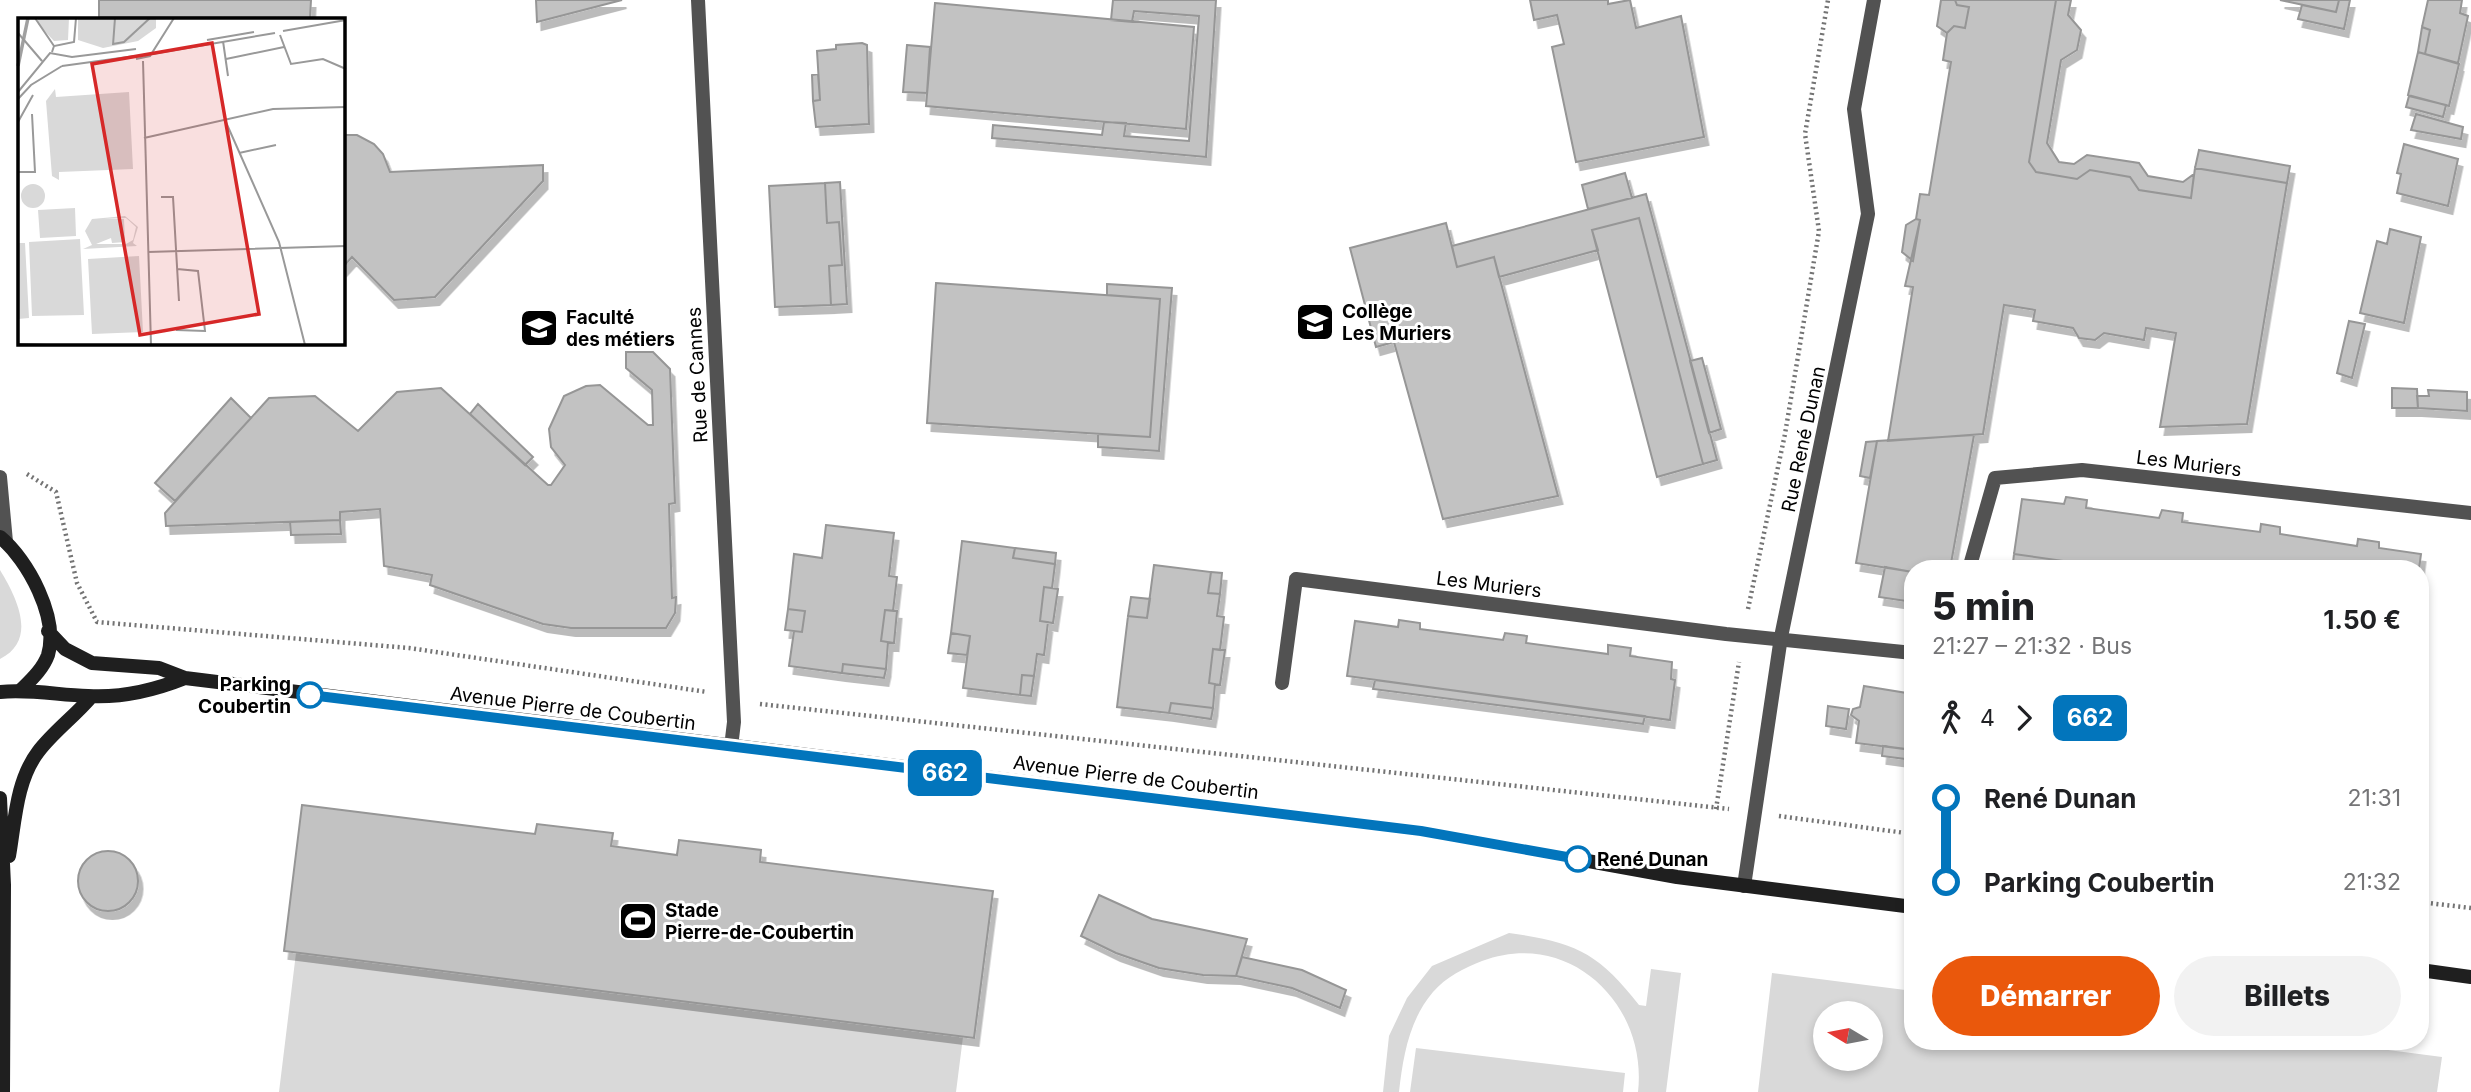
<!DOCTYPE html>
<html lang="fr">
<meta charset="utf-8">
<style>
body{margin:0;font-family:Inter,sans-serif;background:#f2f2f2;color:#202124;height:100vh;display:flex;flex-direction:column;font-size:26px;white-space:nowrap}
*{box-sizing:border-box;margin:0}
p{font-size:23px;color:#757577}
.icon{flex:none;width:38px;height:38px;fill:none;stroke:currentColor;stroke-width:2;stroke-linecap:round;stroke-linejoin:round}
.map{position:relative;flex:1;overflow:hidden}
.side{position:absolute;left:1904px;top:560px;width:525px;height:490px;display:flex;flex-direction:column;background:#fff;border-radius:28px;box-shadow:0 4px 10px #0003}
.side>*{flex:none}
.badge{padding:0 14px;border-radius:10px;font-size:24px;line-height:46px}
.needle{width:46px;rotate:280deg}
.tools{position:absolute;left:1813px;top:1001px;display:grid;gap:14px}
.tools a{display:grid;place-items:center;width:70px;height:70px;border-radius:50%;background:#fff;box-shadow:0 4px 10px #0003;font-size:35px}
.map>.badge{position:absolute;translate:-50% -50%;box-shadow:0 0 0 4px #fff}
.legs{display:flex;align-items:center;gap:10px;height:77px;padding:0 28px;font-size:23px}
.legs p{margin-inline-start:auto}
.head{display:flex;align-items:center;justify-content:space-between;height:119px;padding:0 28px}
h1{font-size:38px;font-weight:800;line-height:52px}
.primary-button{display:flex;gap:14px;margin-top:auto;padding:14px 28px}
.primary-button a{flex:1;height:80px;border-radius:42px;background:#ea580c;color:#fff;font-size:28px;font-weight:800;line-height:80px;text-align:center}
.primary-button a+a{background:#f2f2f2;color:#202124}
ul{padding:0 28px;list-style:none}
li{display:flex;align-items:center;gap:24px;height:84px;font-size:26px}
li i{display:grid;place-items:center;width:10px;height:100%;margin:0 9px;background:currentColor}
li i::after{content:'';width:18px;height:18px;margin:-9px;border:5px solid;border-radius:50%;background:#fff}
li p{margin-inline-start:auto}
li:first-child i{background:linear-gradient(#0000 50%,currentColor 0)}
li:last-child i{background:linear-gradient(currentColor 50%,#0000 0)}
.map>svg:first-child{display:block}
</style>
<div class="map">
<svg width="2471" height="1092" viewBox="0 0 2471 1092">
<defs>
<filter id="shadow"><feDropShadow dx="4.5" dy="8" stdDeviation="0" flood-color="#0004"/></filter>
</defs>
<rect width="100%" height="100%" fill="#fff"/>
<path fill="#d9d9d9" fill-rule="evenodd" d="M0,570C17,598 38,640 0,659Z
M302,805L535,834L537,824L613,833L611,846L676,855L679,840L761,850L760,862L993,891L974,1038L963,1037L956,1092H279L296,953L284,951Z
M1509,933C1574,942 1598,952 1639,1005L1646,1006L1651,969L1681,973L1666,1092H1638C1648,1004 1569,928 1482,961C1464,968 1446,977 1433,992C1409,1020 1403,1057 1399,1092H1383L1389,1036L1407,998L1432,966Z
M1772,973L1913,991V1041H2319L2442,1057L2437,1092H1758ZM1871,1013V1059H1825V1013Z
M1416,1048L1625,1073L1623,1092H1410Z"/>
<path fill="#c2c2c2" stroke="#969696" stroke-width="2" filter="url(#shadow)" d="M99,0H311L310,18L99,17Z
M536,0H622L537,22Z
M1113,0H1216L1206,157L992,138L993,125L1102,135L1104,122L1126,123L1124,136L1189,141L1199,16L1134,11L1132,22L1111,20Z
M1530,0H1608V4L1630,0L1636,28L1681,16L1704,137L1576,162L1552,47L1564,44L1557,15L1534,20Z
M1941,0H1955L1957,5L1969,7L1965,28L1954,26L1947,33L1937,26Z
M1955,0H2056L2029,162L2036,172L2077,179L2090,170L2130,177L2139,190L2191,198L2195,168L2287,183L2247,424L2160,427L2176,333L2146,328L2144,340L2104,333L2095,340L2079,338L2073,328L2033,321L2035,310L2004,305L1983,434L1888,441L1913,287L1905,286L1920,220L1916,219L1920,194L1929,195L1951,62L1943,60L1947,33L1954,26L1965,28L1969,7L1957,5Z
M2056,0H2071L2068,15L2081,30L2077,50L2061,60L2047,143L2059,162L2074,164L2087,155L2139,163L2148,176L2183,182L2194,174L2191,198L2139,190L2130,177L2090,170L2077,179L2036,172L2029,162Z
M2280,0H2339L2336,12Z
M2339,0H2350L2344,29L2298,19L2302,5L2336,12Z
M2428,0H2462L2460,13L2468,16L2458,63L2425,54L2430,30L2422,27Z
M935,3L1194,27L1186,129L926,106Z
M2422,27L2430,30L2425,54L2418,52Z
M862,43L867,45L869,124L816,127L813,101L820,100L817,51L836,49V45Z
M907,45L930,47L927,93L903,92Z
M2418,52L2459,64L2449,106L2408,95Z
M818,74L820,100L813,101L812,75Z
M2409,96L2446,105L2443,117L2406,107Z
M2416,114L2463,127L2461,139L2411,130Z
M343,135H357L374,144L383,154L390,172L543,165V181L435,297L394,300L352,257L343,267Z
M2404,144L2458,159L2448,206L2397,193L2401,174L2397,173Z
M2199,150L2290,166L2287,183L2195,168Z
M1625,173L1632,198L1588,209L1582,185Z
M840,182L847,304L831,305L829,266L842,265L839,222L827,223L825,183Z
M825,183L827,223L839,222L842,265L829,266L831,305L775,307L769,186Z
M1646,194L1717,460L1703,464L1639,218L1592,230L1598,250L1499,277L1494,257L1457,267L1452,246Z
M1639,218L1703,464L1657,477L1592,230Z
M1916,219L1920,220L1913,261L1902,252L1906,225Z
M1446,223L1457,267L1494,257L1558,496L1443,519L1394,342L1376,347L1350,248Z
M2390,229L2421,237L2404,323L2360,313L2377,241L2387,244Z
M936,283L1160,299L1150,437L927,423Z
M1107,284L1172,288L1159,451L1098,447V434L1150,437L1160,299L1107,295Z
M2349,321L2365,324L2352,378L2337,373Z
M626,352H653L670,369L675,503L669,504L672,598L676,597L675,613L666,628H571L543,624L430,585L432,575L384,566L380,509L340,512V520L166,526L165,513L269,398L315,396L358,431L397,392L441,388L548,485H551L565,465L551,447L549,429L564,396L586,386L600,385L648,425H653L652,390L626,368Z
M1702,358L1721,429L1709,433L1690,361Z
M2392,388L2417,389L2418,408H2392Z
M2428,390L2467,392V411L2418,408L2417,396H2429Z
M231,398L251,418L175,501L155,483Z
M478,404L533,457L525,465L470,414Z
M1974,435L1950,569H1913V572L1856,563L1877,441Z
M1877,441L1870,478L1860,476L1866,442Z
M2066,497L2087,500L2086,508L2159,518L2162,510L2183,513L2182,522L2260,532L2261,524L2280,527V534L2357,546L2358,539L2379,542V548L2421,554L2419,569H2120L2014,554L2022,499L2064,504Z
M340,520L341,534L291,535L290,522Z
M826,525L894,533L889,576L897,577L893,611L885,610L881,641L888,642L886,669L843,664L842,673L789,666L794,631L802,632L805,611L788,609L794,554L822,558Z
M962,541L1015,548L1013,558L1055,564L1052,588L1044,587L1040,621L1048,622L1044,655L1037,654L1034,676L1022,675L1020,695L963,688L970,636L951,633Z
M1015,548L1056,553L1055,564L1013,558Z
M2014,554L2120,569H2053L2013,563Z
M1154,565L1211,572L1208,593L1220,594L1217,616L1224,617L1220,650L1213,649L1209,683L1215,684L1213,708L1171,703L1169,713L1117,707L1128,616L1147,618Z
M1885,567L1913,572V602L1879,597Z
M1211,572L1222,573L1220,594L1208,593Z
M1044,587L1058,589L1053,623L1040,621Z
M1131,597L1150,599L1147,618L1128,616Z
M788,609L805,611L802,632L785,630Z
M885,610L897,611L894,643L881,641Z
M1399,620L1420,623V629L1503,640L1505,633L1527,636L1526,643L1608,654V645L1631,648L1630,656L1672,662L1671,679L1675,680L1670,720L1347,676L1355,621L1398,627Z
M951,633L970,636L967,655L948,653Z
M1213,649L1225,650L1220,685L1209,683Z
M843,664L886,669L884,678L842,673Z
M1022,675L1034,676L1031,696L1020,695Z
M1375,680L1645,716L1643,724L1373,689Z
M1864,686L1907,693L1908,686L1913,687V750L1856,743L1859,721L1851,715L1853,709L1860,707Z
M1171,703L1213,708L1211,719L1169,713Z
M1828,706L1849,709L1846,729L1826,726Z
M1883,746L1913,750V760L1882,756Z
M302,805L535,834L537,824L613,833L611,846L677,855L679,840L761,850L760,862L993,891L974,1038L284,951Z
M78 881a30 30 0 1 1 60 0a30 30 0 1 1-60 0Z
M1099,895L1152,919L1247,939L1236,976L1203,975L1159,968L1116,953L1081,936Z
M1242,957L1302,970L1346,990L1340,1008L1292,988L1236,976Z"/>
<g fill="none" stroke-linecap="round" stroke-linejoin="round">
<path stroke="#747474" stroke-width="4.5" stroke-dasharray="2 3.5" stroke-linecap="butt" d="M27,474L56,492L77,583L97,622L409,648L707,692
M1748,609L1785,434L1819,231L1805,134L1828,0
M760,704L1729,809
M1716,809L1739,662
M1779,816L1913,834
M2420,902L2471,908"/>
<path stroke="#525252" stroke-width="14" d="M1969,569L1995,478L2082,470L2471,513
M1282,683L1296,579L1726,634L1913,653"/>
<path stroke="#525252" stroke-width="14" d="M698,0L734,722L731,747
M0,477L6,542
M1744,886L1781,637L1868,214L1854,109L1874,0"/>
<path stroke="#1f1f1f" stroke-width="14" d="M0,537C28,560 59,618 48,655C43,669 31,680 21,690
M48,631L65,649L92,663L159,668L185,678L1421,831L1677,877L1913,907
M0,692C30,689 58,695 88,696C121,698 155,690 185,678
M0,798L4,885L3,1092
M9,856C15,822 16,781 38,752C53,732 75,716 91,697
M2420,970L2471,977"/>
</g>
<g fill="none" stroke-linecap="round" stroke-linejoin="round">
<defs>
<path id="line-1" d="M310,695L1421,831L1578,859"/>
</defs>
<use href="#line-1" stroke="#fff" stroke-width="16"/>
<use href="#line-1" stroke="#0275bc" stroke-width="10"/>
</g>
<defs>
<symbol id="school-square" viewBox="-11 -11 22 22"><rect x="-9" y="-9" width="18" height="18" rx="4" fill="#000" stroke="#fff"/><path d="M0-5L7-2L0 1L-7-2ZM-4 1L0 2.5L4 1V4Q0 6-4 4Z" fill="#fff"/></symbol>
<symbol id="university-square" viewBox="-11 -11 22 22"><rect x="-9" y="-9" width="18" height="18" rx="4" fill="#000" stroke="#fff"/><path d="M0-5L7-2L0 1L-7-2ZM-4 1L0 2.5L4 1V4Q0 6-4 4Z" fill="#fff"/></symbol>
<symbol id="stadium-square" viewBox="-11 -11 22 22"><rect x="-9" y="-9" width="18" height="18" rx="4" fill="#000" stroke="#fff"/><path d="M0-5a6.5 5 0 1 0 0 10a6.5 5 0 1 0 0-10ZM-3.5-1.8h7v3.6h-7Z" fill="#fff"/></symbol>
</defs>
<g fill-rule="evenodd">
<use href="#school-square" x="1293" y="300" width="44" height="44"/>
<use href="#university-square" x="517" y="306" width="44" height="44"/>
<use href="#stadium-square" x="616" y="899" width="44" height="44"/>
</g>
<g fill="#fff" stroke="#0275bc" stroke-width="3.5">
<circle cx="310" cy="695" r="12"/>
<circle cx="1578" cy="859" r="12"/>
</g>
<g text-anchor="middle" stroke-width="6" stroke-linejoin="round" paint-order="stroke">
<g font-size="19" font-weight="bold" fill="#000" stroke="#fff" text-anchor="start">
<text x="1342" y="318">Collège<tspan x="1342" dy="22">Les Muriers</tspan></text>
<text x="566" y="324">Faculté<tspan x="566" dy="22">des métiers</tspan></text>
<text x="665" y="917">Stade<tspan x="665" dy="22">Pierre-de-Coubertin</tspan></text>
</g>
<g font-size="19" fill="#000" stroke="#fff">
<text transform="translate(697 375) rotate(-93)" y="7">Rue de Cannes</text>
<text transform="translate(1803 439) rotate(-78)" y="7">Rue René Dunan</text>
<text transform="translate(2189 463) rotate(7)" y="7">Les Muriers</text>
<text transform="translate(1489 584) rotate(7)" y="7">Les Muriers</text>
<text transform="translate(573 708) rotate(7)" y="7">Avenue Pierre de Coubertin</text>
<text transform="translate(1136 777) rotate(7)" y="7">Avenue Pierre de Coubertin</text>
</g>
<g font-size="19" font-weight="bold" fill="#000" stroke="#fff" text-anchor="end">
<text x="291" y="691">Parking<tspan x="291" dy="22">Coubertin</tspan></text>
<text x="1597" y="866" text-anchor="start">René Dunan</text>
</g>
</g>
<g transform="translate(18 18)">
<rect width="327" height="327" fill="#fff"/>
<path d="M20,0H51L50,22L36,23L20,6ZM60,0H138V10L120,23L85,30L60,22ZM37,71L38,79L111,74L115,151L41,154V162L34,158L28,83ZM3 178a12 12 0 1 1 24 0a12 12 0 1 1-24 0ZM57,190L58,218L22,220L20,192ZM107,198L120,209L115,225L119,228L65,231L74,227L67,213L74,201ZM108,200L118,209L115,222L108,226H78L93,220L94,225L107,224L106,201H86ZM62,221L66,297L14,298L11,224ZM0,225H7L11,300L0,301ZM121,238L125,314L74,316L70,241Z" fill="#d9d9d9" fill-rule="evenodd"/>
<path fill="none" stroke="#a0a0a0" stroke-width="3.5" d="M0,48L10,0"/>
<path fill="none" stroke="#999" stroke-width="2" d="M17,0L36,28M265,13L328,2M0,15L24,43M262,17L273,46L305,41L328,51M189,22L236,14M205,23L210,58M95,26L106,24L132,0M95,27L97,0M34,34L36,28L56,24L58,0M134,36L257,15M118,41L132,38L156,0M208,41L266,29M125,43L133,327M44,48L117,38M0,74L32,35L54,39L118,31M0,81L13,67L44,48M207,102L261,224L287,327M0,104L15,77M126,120L255,91L328,89M221,135L258,127M0,154H17L14,96M143,179H155L161,283M130,234L328,228M158,312L187,313L180,253L159,251M0,326L29,327"/>
<path fill="#d62828" fill-opacity="0.15" stroke="#d62828" stroke-width="3.5" d="M194,25L241,296L122,317L74,46Z"/>
<rect width="327" height="327" fill="none" stroke="#000" stroke-width="3.5"/>
</g>
</svg>
<div class="tools">
<a><svg class="needle" viewBox="-14 -14 28 28"><path d="M0-13l5 13h-10z" fill="#e53935"/><path d="M0 13l5-13h-10z" fill="#757577"/></svg></a>
</div>
<b class="badge" style="left:945px;top:773px;background:#0275bc;color:#fff">662</b>
<section class="side">
<div class="head"><div><h1>5 min</h1><p>21:27 – 21:32 · Bus</p></div><b>1.50 €</b></div>
<div class="legs"><svg class="icon" aria-label="walk" viewBox="0 0 24 24"><circle cx="13" cy="4" r="2"/><path d="M13 8l-2 6 4 7M11 14l-3 7M7 12l3-4h3l4 4"/></svg>4<svg class="icon" aria-label="forward" viewBox="0 0 24 24"><path d="M9 5l7 7-7 7"/></svg><b class="badge" style="background:#0275bc;color:#fff">662</b></div>
<ul>
<li><i style="color:#0275bc"></i><b>René Dunan</b><p>21:31</p></li>
<li><i style="color:#0275bc"></i><b>Parking Coubertin</b><p>21:32</p></li>
</ul>
<div class="primary-button"><a>Démarrer</a><a>Billets</a></div>
</section>
</div>
